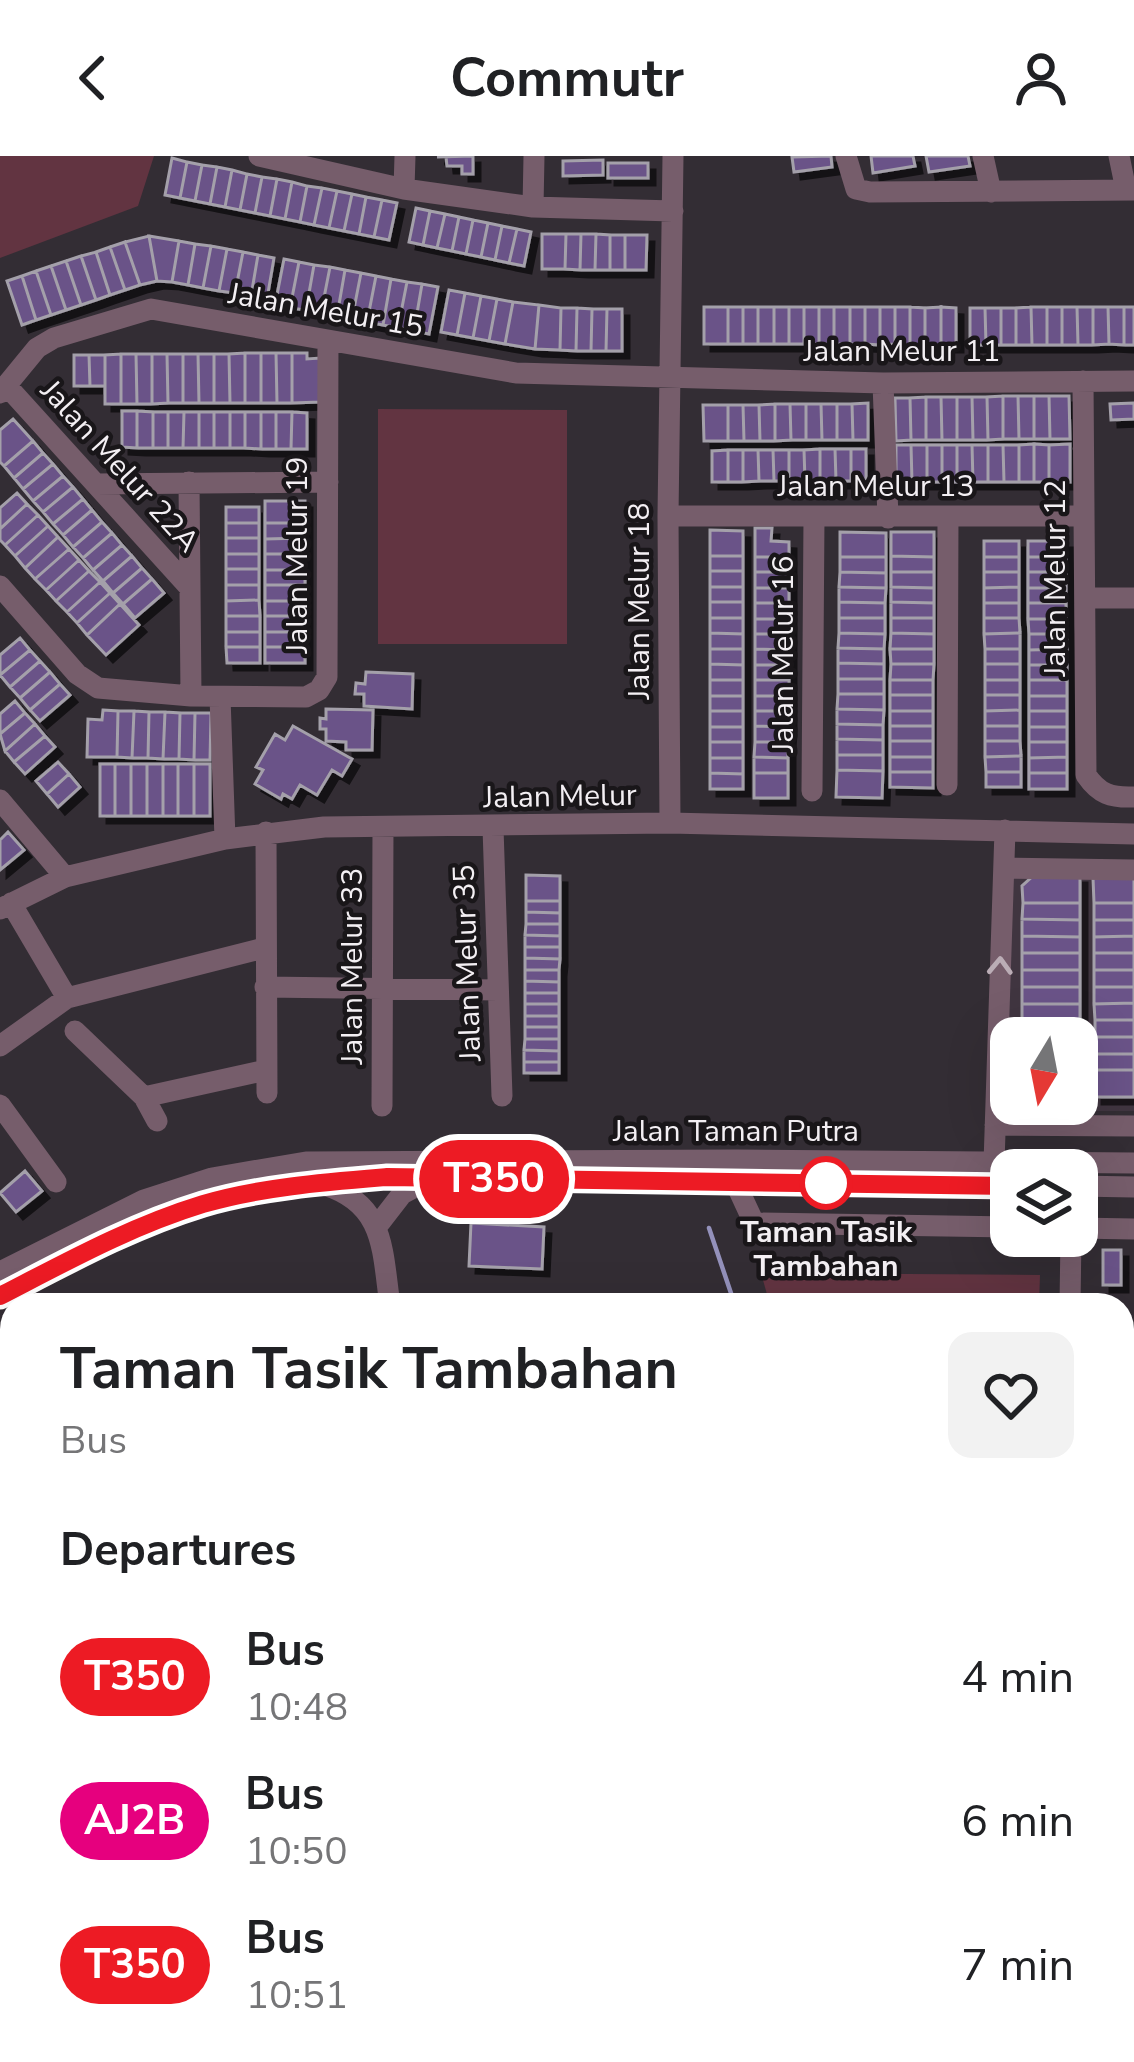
<!DOCTYPE html>
<style>
body{margin:0;font-family:"Nunito Sans",sans-serif;background:#f2f2f2;color:#202124;height:100vh;display:flex;flex-direction:column;font-size:45px;white-space:nowrap}
*{box-sizing:border-box;margin:0}
p{font-size:39px;color:#757577}
.icon{flex:none;width:66px;height:66px;fill:none;stroke:currentColor;stroke-width:2;stroke-linecap:round;stroke-linejoin:round}
.map{position:relative;flex:1;overflow:hidden}
.drawer{position:absolute;left:0px;top:1137px;width:1134px;height:771px;display:flex;flex-direction:column;background:#fff;border-radius:36px 36px 0 0;box-shadow:0 12px 48px #0002}
.drawer>*{flex:none}
.badge{padding:0 24px;border-radius:39px;font-size:42px;line-height:78px}
.needle{width:78px;rotate:190deg}
.tools{position:absolute;left:990px;top:861px;display:grid;gap:24px}
.tools a{display:grid;place-items:center;width:108px;height:108px;border-radius:24px;background:#fff;box-shadow:0 12px 48px #0002;font-size:60px}
.map>.badge{position:absolute;translate:-50% -50%;box-shadow:0 0 0 6px #fff}
h2{padding:0 60px;font-size:45px;line-height:108px}
.round{display:grid;place-items:center;flex:none;width:126px;height:126px;border-radius:24px;background:#f2f2f2}
.overview{display:flex;align-items:center;justify-content:space-between;height:204px;padding:0 60px}
h1{font-size:57px;font-weight:700;line-height:90px}
ul{padding:0;list-style:none}
li{display:flex;align-items:center;gap:36px;height:144px;padding:0 60px}
li div{flex:1}
li b{display:block;font-size:45px}
li em{font-style:normal}
li .badge{min-width:132px;font-weight:700;text-align:center}
header{display:flex;justify-content:space-between;align-items:center;height:156px;padding:0 60px;background:#fff;font-size:54px;font-weight:700}
.map>svg:first-child{display:block}
</style>
<header><svg class="icon" aria-label="back" viewBox="0 0 24 24"><path d="M15 5l-7 7 7 7"/></svg>Commutr<svg class="icon" aria-label="person" viewBox="0 0 24 24"><circle cx="12" cy="8" r="4"/><path d="M4 21q1-7 8-7t8 7"/></svg></header>
<div class="map">
<svg width="1134" height="1906" viewBox="0 0 1134 1906">
<defs>
<filter id="shadow"><feDropShadow dx="7" dy="7" stdDeviation="0" flood-color="#0009"/></filter>
</defs>
<rect width="100%" height="100%" fill="#332d34"/>
<path fill="#403540" fill-rule="evenodd" d="M1010,719L1134,720V955H1001ZM1011,882H1077V948H1011Z
M12,1851V1896H121L129,1906H0V1861Z"/>
<path fill="#623441" d="M0,0H154L138,50L0,102Z
M378,253L567,254V488H378Z
M761,1117L1040,1119L1039,1149H770Z"/>
<g fill="none" stroke-linecap="round" stroke-linejoin="round">
<path stroke="#9491bb" stroke-width="4.5" d="M709,1072L735,1149
M853,1906V1896"/>
</g>
<path fill="#6a5288" stroke="#a4a0aa" stroke-width="3" filter="url(#shadow)" d="M473,0V18H462V10H447L446,1H437Z
M831,0L832,11L794,16L792,1Z
M871,0H913L915,10L873,17Z
M926,0H968L970,10L929,16Z
M172,2L187,6L180,42L165,39Z
M603,4V19L563,20V5Z
M187,6L202,9L195,45L180,42Z
M608,7H648V22H608Z
M202,9L217,11L210,48L195,45Z
M217,11L232,14L225,51L210,48Z
M232,14L247,18L240,54L225,51Z
M247,18L262,21L255,57L240,54Z
M262,21L277,23L270,60L255,57Z
M277,23L292,26L285,63L270,60Z
M292,26L307,30L300,66L285,63Z
M307,30L322,32L314,69L300,66Z
M322,32L337,35L329,72L314,69Z
M337,35L352,38L344,75L329,72Z
M352,38L366,41L359,78L344,75Z
M366,41L382,44L374,81L359,78Z
M382,44L397,47L389,84L374,81Z
M416,52L430,55L423,89L409,86Z
M430,55L445,58L437,92L423,89Z
M445,58L459,61L452,95L437,92Z
M459,61L473,64L466,98L452,95Z
M473,64L488,67L481,101L466,98Z
M488,67L502,70L495,104L481,101Z
M502,70L517,73L509,107L495,104Z
M517,73L531,76L524,110L509,107Z
M542,78H566L565,113H542Z
M566,78H581L580,114L565,113Z
M581,78H596L595,114H580Z
M596,78L610,79V114H595Z
M610,79H625V114H610Z
M625,79H647L646,114H625Z
M149,80L179,85L172,126L157,125Z
M149,80L157,125L140,129L125,86Z
M179,85L195,88L188,129L172,126Z
M125,86L140,129L125,134L110,91Z
M195,88L211,90L203,132L188,129Z
M211,90L227,93L219,135L203,132Z
M110,91L125,134L110,139L96,96Z
M227,93L243,96L235,137L219,135Z
M96,96L110,139L96,144L81,100Z
M243,96L258,99L251,140L235,137Z
M258,99L274,102L267,143L251,140Z
M81,100L96,144L81,149L66,105Z
M284,103L299,106L290,152L275,149Z
M66,105L81,149L66,154L51,110Z
M299,106L314,109L306,154L290,152Z
M314,109L330,111L321,157L306,154Z
M51,110L66,154L51,159L36,115Z
M330,111L345,114L337,160L321,157Z
M345,114L361,117L352,163L337,160Z
M36,115L51,159L36,164L22,120Z
M361,117L376,120L367,166L352,163Z
M22,120L36,164L22,169L7,125Z
M376,120L391,123L383,169L367,166Z
M391,123L407,126L398,172L383,169Z
M407,126L422,128L414,175L398,172Z
M422,128L438,131L429,178L414,175Z
M449,134L465,137L457,179L441,176Z
M465,137L481,140L473,182L457,179Z
M481,140L497,143L489,185L473,182Z
M497,143L513,146L505,188L489,185Z
M513,146L539,149L535,193L505,188Z
M539,149L561,152L560,194L535,193Z
M704,151H728V188H704Z
M728,151H743V188H728Z
M743,151H758V188H743Z
M758,151H774V188H758Z
M774,151H789V188H774Z
M789,151H804V188H789Z
M804,151H819V188H804Z
M819,151H834V188H819Z
M834,151H850V188H834Z
M850,151H865V188H850Z
M865,151H880V189L865,188Z
M880,151H895V188L880,189Z
M895,151H910V189L895,188Z
M910,151L925,152V188L910,189Z
M941,151V189L925,188V152Z
M941,151L956,152V189H941Z
M1031,151L1032,189H1016V152Z
M1031,151H1047V189H1032Z
M1047,151H1062V189H1047Z
M1062,151H1077L1078,189H1062Z
M1077,151H1093V189H1078Z
M1093,151H1108L1109,188L1093,189Z
M1108,151H1124V189L1109,188Z
M1124,151H1134V189H1124Z
M561,152H577L576,195L560,194Z
M577,152L592,153L591,195H576Z
M970,152H985L986,189H970Z
M985,152H1001V189H986Z
M1001,152H1016V189H1001Z
M592,153H607L606,195H591Z
M607,153H622V195H606Z
M245,197V247H230L229,198Z
M245,197H261V247H245Z
M261,197H276L277,247H261Z
M276,197H292V247H277Z
M292,197H307V203L320,202V246L292,247Z
M121,198V248H105V199Z
M121,198H136L137,248H121Z
M136,198H152V248H137Z
M152,198H167L168,247L152,248Z
M167,198H183V247H168Z
M183,198H198L199,247H183Z
M198,198H214V247H199Z
M214,198H229L230,247H214Z
M74,199H89L90,230H74Z
M89,199H105V230H90Z
M1003,240V283L988,284L987,241Z
M1003,240H1018L1019,283H1003Z
M1018,240H1034V283H1019Z
M1034,240H1049L1050,283H1034Z
M1049,240H1069L1070,283H1050Z
M926,241V284H911L910,242Z
M926,241H941L942,284H926Z
M941,241H957V284H942Z
M957,241H972L973,284H957Z
M972,241H987L988,284H973Z
M895,242H910L911,284L896,285Z
M868,247V284H853L852,248Z
M1134,247V263L1111,264L1110,248Z
M775,248V285H760L759,249Z
M775,248H790L791,284L775,285Z
M790,248H806V284H791Z
M806,248H821L822,284H806Z
M821,248H837V284H822Z
M837,248H852L853,284H837Z
M703,249H728V285H704Z
M728,249H743L744,285H728Z
M743,249H759L760,285H744Z
M122,255H137V292L122,291Z
M137,255L153,256V292H137Z
M153,256H168V292H153Z
M168,256H184L183,292H168Z
M184,256H199V292H183Z
M199,256H214V292H199Z
M214,256H230V292H214Z
M230,256H245V292H230Z
M245,256H261V293L245,292Z
M261,256H276V293H261Z
M276,256H292L291,293H276Z
M292,256L307,257V293H291Z
M13,263L33,285L4,310L0,306V274Z
M33,285L43,297L14,322L4,310Z
M1034,288V326H1019V289Z
M1034,288L1049,289V326H1034Z
M1070,288V326H1049V289Z
M896,289H911L912,326H896Z
M911,289H927V326H912Z
M927,289H942V326H927Z
M942,289H957V326H942Z
M957,289H972L973,326H957Z
M972,289H988V326H973Z
M988,289H1003L1004,326H988Z
M1003,289H1019V326H1004Z
M820,293V325H805L804,294Z
M820,293H835L836,325H820Z
M835,293H851V325H836Z
M851,293H866V324L851,325Z
M728,294V326H712V295Z
M728,294H743V326H728Z
M743,294H758L759,325L743,326Z
M758,294H773L774,325H759Z
M773,294H789V325H774Z
M789,294H804L805,325H789Z
M43,297L53,308L23,333L14,322Z
M53,308L63,320L33,345L23,333Z
M63,320L73,331L43,356L33,345Z
M73,331L83,343L53,368L43,356Z
M17,337L27,348L0,373V352Z
M83,343L92,354L63,379L53,368Z
M265,345H305V367H265Z
M27,348L38,359L5,389L0,384V373Z
M226,351H259V367H226Z
M92,354L102,366L73,391L63,379Z
M38,359L48,370L15,400L5,389Z
M102,366L112,377L83,402L73,391Z
M226,367H259V382H226Z
M265,367H305V382L265,383Z
M48,370L58,381L25,412L15,400Z
M755,372H772L771,385L789,386V401H755Z
M710,374L743,375V400H710Z
M840,376L886,377V401H840Z
M891,376H934V401L891,400Z
M112,377L122,389L93,414L83,402Z
M58,381L69,393L35,423L25,412Z
M226,382H259V398H226Z
M305,382V398H265V383Z
M984,385H1019V401H984Z
M1028,385H1066V401H1028Z
M122,389L132,400L103,425L93,414Z
M69,393L79,404L46,434L35,423Z
M226,398H259V413H226Z
M265,398H305V414H265Z
M132,400L142,412L113,437L103,425Z
M710,400H743V415H710Z
M891,400L934,401V416H891Z
M755,401H789V416H755Z
M840,401H886V417L840,416Z
M984,401H1019V416H984Z
M1028,401H1066V416H1028Z
M79,404L89,415L56,445L46,434Z
M142,412L152,423L123,448L113,437Z
M226,413H259V429H226Z
M265,414H305V429H265Z
M89,415L100,426L67,456L56,445Z
M710,415H743V431H710Z
M755,416H789V432H755Z
M840,416L886,417V432L839,431Z
M891,416H934V432L891,431Z
M984,416H1019V431L984,432Z
M1028,416H1066V432H1028Z
M152,423L164,437L135,462L123,448Z
M100,426L110,437L77,467L67,456Z
M226,429H259V444L226,445Z
M265,429H305V445H265Z
M710,431H743V446H710Z
M839,431L886,432L885,447L839,446Z
M891,431L934,432V447L891,446Z
M1019,431V447H984V432Z
M755,432H789V447H755Z
M1028,432H1066V447H1028Z
M110,437L120,448L87,479L77,467Z
M259,444L260,460H226V445Z
M265,445H305V460H265Z
M710,446H743V462H710Z
M839,446L885,447V462H839Z
M891,446L934,447V462H891Z
M755,447H789V463H755Z
M984,447H1019V462H984Z
M1028,447H1066V463H1028Z
M120,448L139,469L106,499L87,479Z
M226,460H260V476H226Z
M265,460H305V476H265Z
M710,462H743V478L710,477Z
M839,462H885V478L839,477Z
M891,462H934V478L891,477Z
M984,462H1019L1020,477L984,478Z
M755,463H789V478H755Z
M1028,463H1066L1067,478H1029Z
M226,476H260V491H226Z
M265,476H305V491H265Z
M710,477L743,478V493H710Z
M839,477L885,478L884,493L838,492Z
M891,477L934,478V493H890Z
M1020,477V493H985L984,478Z
M755,478H789V494L755,493Z
M1029,478H1067V493L1029,494Z
M20,482L30,494L0,519V499Z
M226,491H260V507H227Z
M265,491H305V507H265Z
M838,492L884,493V508L838,507Z
M710,493H743V509L710,508Z
M755,493L789,494V509H755Z
M890,493H934V508H891Z
M985,493H1020V508H985Z
M1067,493V509H1029V494Z
M30,494L40,505L10,531L0,519Z
M40,505L50,516L20,542L10,531Z
M838,507L884,508V523H838Z
M710,508L743,509V524H710Z
M891,508H934L933,524H890Z
M985,508H1020V524H985Z
M755,509H789V524H755Z
M1029,509H1067V524H1029Z
M50,516L60,528L30,554L20,542Z
M366,516L413,518L412,553L364,550V538H355L356,527L365,528Z
M838,523H884V538H838Z
M710,524H743V540H710Z
M755,524H789V540H755Z
M890,524H933V539H890Z
M985,524H1020V539H985Z
M1029,524H1067V540H1029Z
M60,528L70,539L40,565L30,554Z
M838,538H884V554L837,553Z
M890,539H933V555H890Z
M985,539H1020V554L985,555Z
M710,540H743V555H710Z
M755,540H789V555H755Z
M1029,540H1067V555H1029Z
M15,545L25,557L0,578V558Z
M326,553L373,554L372,594H346V586L326,585V573H320V562L326,563Z
M837,553L884,554L883,569L837,568Z
M103,554L118,555L117,601H87L88,563L102,564Z
M1020,554V570H985V555Z
M118,555H134L132,602L117,601Z
M134,555L149,556L148,602H132Z
M710,555H743V571H710Z
M755,555H789V571L755,570Z
M890,555H933V570H890Z
M1029,555H1067V571H1029Z
M149,556H165L163,603L148,602Z
M165,556L180,557L179,603H163Z
M25,557L35,568L5,595L0,578Z
M180,557H195L194,604L179,603Z
M195,557H211L210,604H194Z
M35,568L45,580L14,606L5,595Z
M837,568L883,569V584L837,583Z
M293,570L352,603L342,620L332,614L317,639L300,629L292,643L283,638L281,643L255,628L263,614L256,611L275,578L285,584Z
M755,570L789,571L788,586H755Z
M890,570H933V585H890Z
M985,570H1020V585H985Z
M710,571H743V586H710Z
M1029,571H1067V586H1029Z
M45,580L55,591L25,618L14,606Z
M837,583L883,584V599H837Z
M890,585H933V601H890Z
M985,585H1020L1021,600L985,601Z
M710,586H743V602H710Z
M755,586H788V602L754,601Z
M1029,586H1067V601L1029,602Z
M837,599H883V615L837,614Z
M1021,600V616H986L985,601Z
M754,601L788,602V617H754Z
M890,601H933V616H890Z
M1067,601V617H1029V602Z
M710,602H743V618L710,617Z
M58,606L69,618L47,638L36,625Z
M100,608H115V660H100Z
M115,608H131V660H115Z
M131,608H147V660H131Z
M147,608H163V660H147Z
M163,608H178V660H163Z
M178,608H194V660H178Z
M194,608H210V660H194Z
M837,614L883,615L882,642L836,641Z
M890,616H933V632L890,631Z
M986,616H1021V631H986Z
M710,617L743,618V633H710Z
M754,617H788V642H754Z
M1029,617H1067V633H1029Z
M69,618L80,631L58,651L47,638Z
M8,676L24,694L0,714V684Z
M526,719L560,720V745H526Z
M1033,720H1080V747H1023L1022,730Z
M1134,721V747H1094L1093,722Z
M526,745H560V757L526,756Z
M1023,747H1080V764L1022,763Z
M1094,747H1134V764H1094Z
M526,756L560,757V768H526Z
M1022,763L1080,764V781L1022,780Z
M1094,764H1134V780L1094,781Z
M526,768H560V780L525,779Z
M525,779L560,780V791H525Z
M1022,780L1080,781V797H1022Z
M1134,780V797H1094V781Z
M525,791H560V803L525,802Z
M1022,797H1080V814H1022Z
M1094,797H1134V814H1094Z
M525,802L560,803L559,814H525Z
M525,814H559V826L525,825Z
M1022,814H1080V831H1022Z
M1094,814H1134V831H1094Z
M525,825L559,826V837H525Z
M1022,831H1080V848H1022Z
M1094,831H1134V847L1094,848Z
M525,837H559V848H525Z
M1134,847V864H1095L1094,848Z
M525,848H559V860H525Z
M1022,848H1080V865L1022,864Z
M525,860H559V871H525Z
M1022,864L1080,865V882L1022,881Z
M1095,864H1134V881H1095Z
M525,871H559V883H525Z
M1095,881H1134V898H1095Z
M525,883H559V895L524,894Z
M524,894L559,895V906H524Z
M1095,898H1134V914H1095Z
M524,906H559V917H524Z
M1095,914H1134V941H1095Z
M25,1015L42,1035L16,1056L0,1037Z
M471,1067L544,1071L542,1113L469,1110Z
M1103,1094H1121V1129H1103Z
M1126,1395H1134V1440H1125Z
M12,1437V1510L0,1520V1447Z
M1125,1476H1134V1519H1125Z
M1124,1523H1134V1568H1124Z
M12,1550V1622L6,1628L0,1621V1559Z
M531,1896H567L555,1906H519Z"/>
<g fill="none" stroke-linecap="round" stroke-linejoin="round">
<path stroke="#765d6b" stroke-width="21" d="M259,0L404,33L533,51L673,55
M846,0L856,33L870,36L1134,34
M983,0L991,36
M1119,0L1126,34
M404,33L405,0
M533,51L534,0
M1083,225L1086,619C1099,638 1111,642 1134,641
M883,227L888,362
M6,229L189,431
M0,237L37,192L54,182L151,153L516,217L883,227L1134,225
M189,326L191,540
M96,328L328,326
M668,360H1084
M0,430L77,518L98,532L191,540L306,541L319,534L327,521L328,185
M1085,442H1134
M220,541L225,683
M947,629L948,361
M812,635L814,361
M0,644L65,721
M670,667L668,360L673,0
M493,672L502,940
M266,676L267,937
M1004,712L1134,714
M11,747L67,842
M0,753L65,721L225,683L324,671L670,667L1134,678
M265,831L498,834
M75,875L144,941L157,965
M0,890L67,842L264,792
M144,941L266,914
M0,949L56,1026
M382,950L383,671
M995,969L1134,970
M994,1007L1005,674
M736,1016L735,1026L754,1067L1011,1071
M324,1029C386,1048 382,1095 390,1149
M1077,1030L1134,1031
M378,1069L402,1038L430,1023
M1077,1072L1134,1073
M0,1116L144,1044L212,1022L306,1006L736,1004L1134,1007
M0,1140C66,1106 131,1070 203,1048C261,1030 326,1026 387,1021L1011,1030
M1070,1149L1071,1080
M1122,1201L1134,1202
M1122,1331H1134
M0,1336L12,1352
M0,1409L12,1399
M1122,1456L1134,1457
M1122,1601H1134
M0,1715L12,1730
M1122,1742L1134,1743
M0,1785L12,1800
M0,1839L12,1830
M1122,1872L1134,1873
M158,1896L166,1906
M200,1896L209,1906
M410,1896L419,1906
M595,1896L603,1906
M640,1906L659,1896
M823,1906V1896
M1001,1906L1002,1896"/>
</g>
<defs><path id="oneway-chevron" d="M-2-3.5L2.5 0L-2 3.5" fill="none" stroke-width="1.6" stroke-linecap="round" stroke-linejoin="round" transform="scale(3)"/></defs>
<use stroke="#bbadb6" href="#oneway-chevron" transform="translate(1000 810) rotate(-88)"/>
<g fill="none" stroke-linecap="round" stroke-linejoin="round">
<defs>
<path id="line" d="M0,1140C66,1106 131,1070 203,1048C261,1031 326,1026 387,1021L1011,1030"/>
</defs>
<use href="#line" stroke="#fff" stroke-width="27"/>
<use href="#line" stroke="#ed1b24" stroke-width="18"/>
</g>
<circle fill="#fff" stroke="#ed1b24" stroke-width="6" cx="826" cy="1027" r="24"/>
<g text-anchor="middle" stroke-width="9" stroke-linejoin="round" paint-order="stroke">
<g font-size="30" fill="#f3eff3" stroke="#191619">
<text transform="translate(326 154) rotate(10)" y="10">Jalan Melur 15</text>
<text x="902" y="205">Jalan Melur 11</text>
<text transform="translate(120 310) rotate(48)" y="10">Jalan Melur 22A</text>
<text x="876" y="340">Jalan Melur 13</text>
<text transform="translate(297 399) rotate(-90)" y="10">Jalan Melur 19</text>
<text transform="translate(1055 422) rotate(-90)" y="10">Jalan Melur 12</text>
<text transform="translate(639 445) rotate(-90)" y="10">Jalan Melur 18</text>
<text transform="translate(783 498) rotate(-90)" y="10">Jalan Melur 16</text>
<text transform="translate(560 640) rotate(-1)" y="10">Jalan Melur</text>
<text transform="translate(467 807) rotate(-92)" y="10">Jalan Melur 35</text>
<text transform="translate(352 810) rotate(-90)" y="10">Jalan Melur 33</text>
<text x="736" y="985">Jalan Taman Putra</text>
</g>
<g font-size="30" font-weight="bold" fill="#f3eff3" stroke="#191619">
<text x="826" y="1086">Taman Tasik<tspan x="826" dy="34">Tambahan</tspan></text>
</g>
</g>
</svg>
<div class="tools">
<a><svg class="needle" viewBox="-14 -14 28 28"><path d="M0-13l5 13h-10z" fill="#e53935"/><path d="M0 13l5-13h-10z" fill="#757577"/></svg></a>
<a><svg class="icon" aria-label="layers" viewBox="0 0 24 24"><path d="M12 4l9 5-9 5-9-5zM3 14l9 5 9-5"/></svg></a>
</div>
<b class="badge" style="left:494px;top:1023px;background:#ed1b24;color:#fff">T350</b>
<section class="drawer">
<div class="overview"><div><h1>Taman Tasik Tambahan</h1><p>Bus</p></div><a class="round"><svg class="icon" aria-label="heart" viewBox="0 0 24 24"><path d="M12 20l-8-8c-3-5 5-10 8-4 3-6 11-1 8 4z"/></svg></a></div>
<h2>Departures</h2>
<ul>
<li><span class="badge" style="background:#ed1b24;color:#fff">T350</span><div><b>Bus</b><p>10:48</p></div><em>4 min</em></li>
<li><span class="badge" style="background:#e6007e;color:#fff">AJ2B</span><div><b>Bus</b><p>10:50</p></div><em>6 min</em></li>
<li><span class="badge" style="background:#ed1b24;color:#fff">T350</span><div><b>Bus</b><p>10:51</p></div><em>7 min</em></li>
</ul>
</section>
</div>
